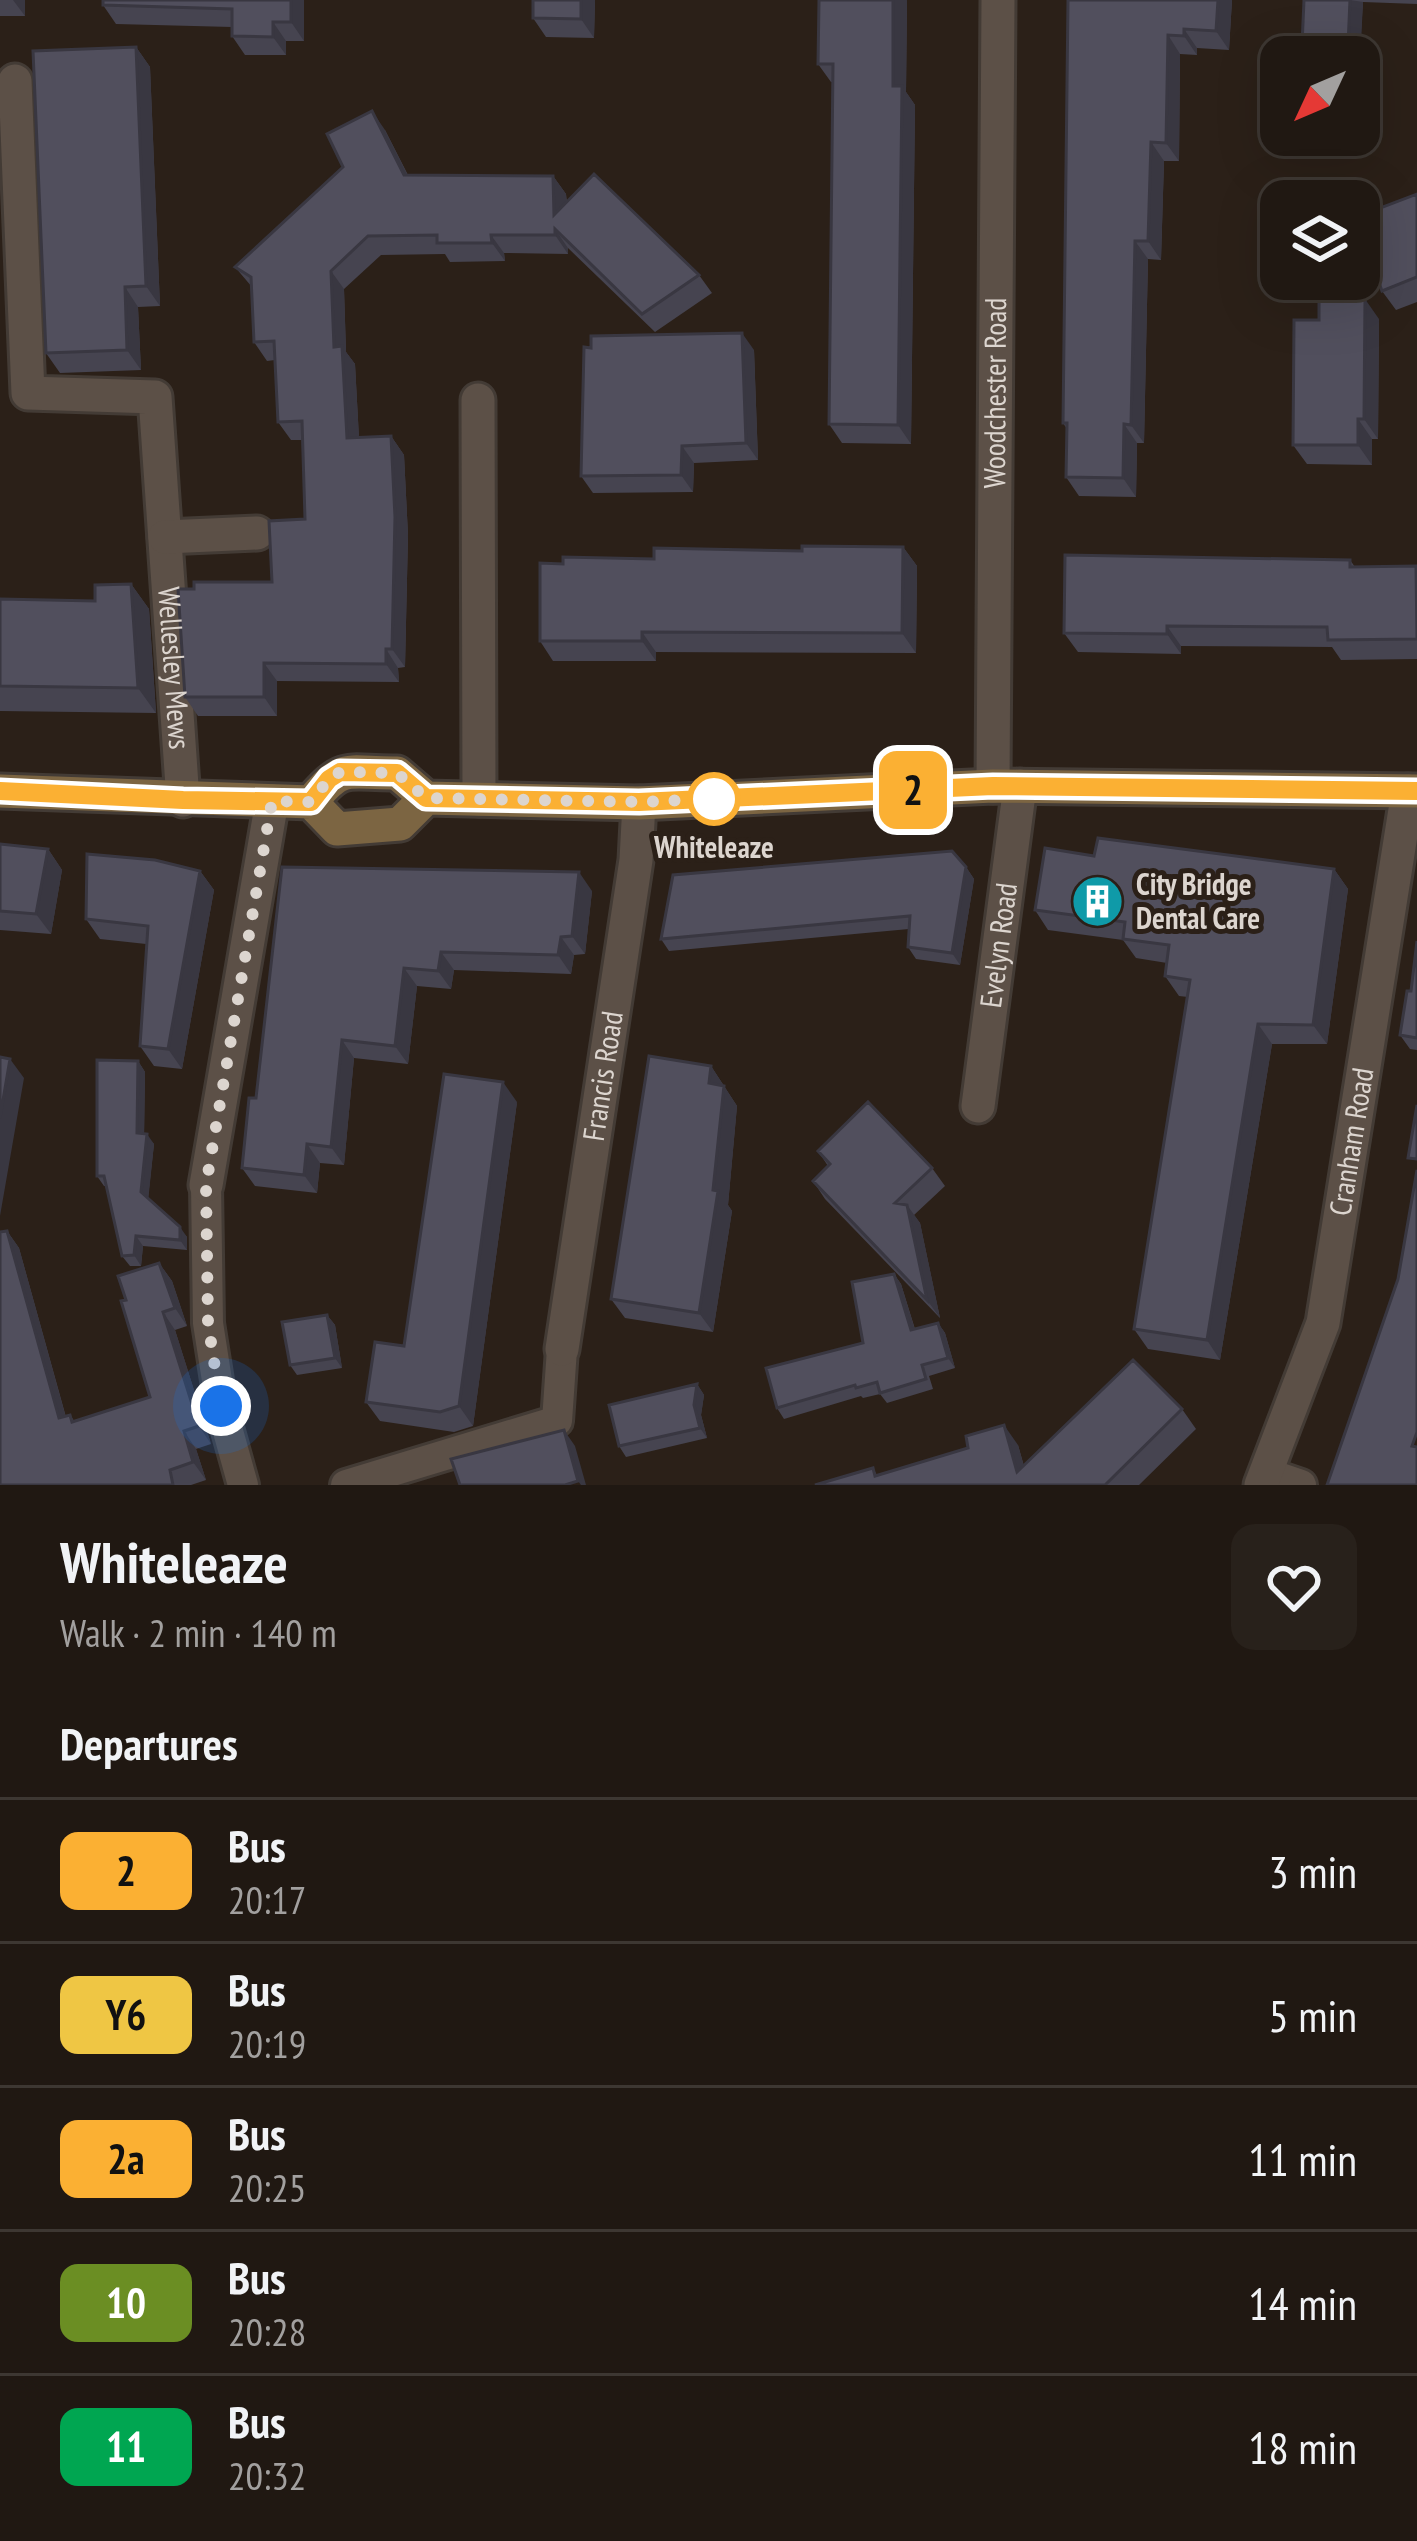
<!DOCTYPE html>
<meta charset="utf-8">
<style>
body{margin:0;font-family:"PT Sans Narrow",sans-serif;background:#28211b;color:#f1f3f6;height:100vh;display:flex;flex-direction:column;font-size:45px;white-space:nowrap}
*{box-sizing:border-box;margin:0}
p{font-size:39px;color:#a2a09f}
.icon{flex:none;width:66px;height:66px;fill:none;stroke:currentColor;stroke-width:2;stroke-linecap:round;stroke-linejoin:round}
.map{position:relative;height:1485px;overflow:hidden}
.details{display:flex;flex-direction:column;background:#201812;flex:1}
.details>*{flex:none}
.badge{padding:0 24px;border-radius:18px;font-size:42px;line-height:78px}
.needle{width:78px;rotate:226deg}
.fabs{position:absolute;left:1260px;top:36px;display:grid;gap:24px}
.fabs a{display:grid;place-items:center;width:120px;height:120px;border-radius:24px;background:#201812;box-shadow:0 12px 48px #0002,0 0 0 3px #3d3732;font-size:60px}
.you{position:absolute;width:60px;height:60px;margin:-30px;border:9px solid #fff;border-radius:50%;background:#1a73e8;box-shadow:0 0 0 18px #1a73e833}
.map>.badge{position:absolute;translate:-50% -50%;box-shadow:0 0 0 6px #fff}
h2{padding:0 60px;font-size:45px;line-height:108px}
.round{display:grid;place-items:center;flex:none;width:126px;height:126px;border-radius:24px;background:#28211b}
.summary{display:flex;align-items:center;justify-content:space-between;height:204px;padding:0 60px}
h1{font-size:57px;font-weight:700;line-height:90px}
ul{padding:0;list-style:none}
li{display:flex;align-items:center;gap:36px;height:144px;padding:0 60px;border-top:3px solid #3d3732}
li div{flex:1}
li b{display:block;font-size:45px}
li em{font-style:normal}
li .badge{min-width:132px;font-weight:700;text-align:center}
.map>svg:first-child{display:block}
</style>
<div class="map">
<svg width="1417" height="1485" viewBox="0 0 1417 1485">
<rect width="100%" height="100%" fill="#2b2018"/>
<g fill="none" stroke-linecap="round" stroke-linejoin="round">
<defs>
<path id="service" d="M206,1185L208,1323L221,1406L243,1485
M1266,1473L1301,1485
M346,1485L557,1421L562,1349"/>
<g id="minor">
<path id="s1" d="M15,81L28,393L155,397L183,800"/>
<path d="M478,400L479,799"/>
<path d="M165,537L257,533"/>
<path id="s2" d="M993,786L998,0"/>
<path id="s3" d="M978,1106L1020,786"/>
<path d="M206,1185L272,801"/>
<path id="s4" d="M562,1349L636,860L639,803"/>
<path id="s5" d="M1261,1485L1323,1323L1408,791"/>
</g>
<path id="secondary" d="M0,791L311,802L337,829L400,824L426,798
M311,802C344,761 348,774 397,773L426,798L639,803L993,786L1417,791"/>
</defs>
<use href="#service" stroke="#433b35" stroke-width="36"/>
<use href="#minor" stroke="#433b35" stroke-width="39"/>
<use href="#secondary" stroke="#433b35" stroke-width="39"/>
<use href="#service" stroke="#5c5047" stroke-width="30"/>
<use href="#minor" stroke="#5c5047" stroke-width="33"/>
<use href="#secondary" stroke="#7c6542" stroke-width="33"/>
</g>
<path fill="#464450" d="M0,0H25V16H0Z
M304,0V41H286V55H245L232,36V27L116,24L103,5Z
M533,0H595L594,38L546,37L533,18Z
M907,0L906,92L915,105L911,444L842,443L829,424L833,82H831L818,64Z
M1068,0H1232L1229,50L1197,48V55L1180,54L1179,161H1164L1161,260L1148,259L1144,443H1137L1136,497L1079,496L1066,477L1067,429L1063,423Z
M1304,0H1417V4L1363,2L1359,64V57H1311L1302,45Z
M136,47L150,67L160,306L138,307L141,370L60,373L46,353Z
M385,130L408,175L553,176L566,194L567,202L699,275L712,293L655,332L568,248V254L504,253L505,261L450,262L445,254L381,255L344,289L346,352L355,364L359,438L391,436L404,455L408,535L405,667L398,668L399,682L277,681V716H198L185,697L272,582L305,519L302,440H291L278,422L275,360L267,361L254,342L252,287L235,267Z
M1417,194V302L1396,310L1382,291Z
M1379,319L1378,439H1372V465L1307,464L1293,445Z
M754,350L758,460L694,463L693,492L593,493L581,476Z
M903,547L917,566L916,653L656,652V661H553L540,641L563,564Z
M1350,560L1355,567H1417V659L1341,660L1332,647L1181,646V654L1078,652L1064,633Z
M131,584L149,609L156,713L0,711V599L95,601Z
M0,844L48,849L62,870L51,934L0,930Z
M1094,856L1334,869L1348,889L1327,1044H1272L1220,1360L1148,1349L1134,1329L1188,997L1179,996L1165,976L1167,963L1136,958L1123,940L1048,930L1035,910Z
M282,867L592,891L585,954L574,955L571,974L454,970L451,989L417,986L408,1064L354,1058L344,1165L320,1163L317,1193L255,1186L242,1168L256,1098Z
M966,867L974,879L960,965L916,959L908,947L909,929L669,951L661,939Z
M200,871L214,890L182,1069L154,1066L140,1046L146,944L100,939L86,919Z
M1417,941V1050L1410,1049L1400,1035L1411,991Z
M138,1061L145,1072L144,1134L154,1144L148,1198L187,1237V1250L143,1246L141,1266H130L122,1256L106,1186H104L97,1176Z
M711,1066L737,1106L728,1205L732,1211L713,1332L625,1318L611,1299Z
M517,1102L473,1426L454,1432L380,1421L366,1402L404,1346Z
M818,1151L932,1168L945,1186L914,1215L920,1223L940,1318L825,1199L813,1181L828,1166Z
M7,1231L19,1248L66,1417L70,1415L75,1422L150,1397L126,1300L159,1263L172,1281L187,1326L175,1330L211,1444L196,1449L206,1480L191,1485H0Z
M894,1274L901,1284L915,1329L938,1323L945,1333L955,1368L929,1376L933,1389L887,1403L880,1394L863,1398L861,1396L784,1419L777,1408L863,1343Z
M327,1315L335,1325L342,1368L297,1375L290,1365Z
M697,1384L704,1395L701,1415L707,1438L626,1457L619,1446Z
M1182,1409L1196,1429L1139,1485H815L873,1468L877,1475L1018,1445L1024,1466Z"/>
<path fill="#393741" d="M13,0H25V16Z
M291,0H304V41L291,22Z
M581,0H595L594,38L581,19Z
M893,0H907L906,92L915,105L911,444L898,425L893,86Z
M1218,0H1232L1229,50L1216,31Z
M1350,0L1363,2L1360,64L1359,57H1355L1348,46Z
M273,22L286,41V55L273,37Z
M1184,29L1197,48V55L1184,36Z
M1168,35L1180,54L1179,161L1166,143Z
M136,47L150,67L160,306L146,286Z
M372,111L385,130L417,194L404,175Z
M1151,142L1164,161L1161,260L1148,241Z
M553,176L566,194L567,233L554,215Z
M555,229L568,248V254L555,235Z
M491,235L504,253L505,261L492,243Z
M1135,241L1148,259L1144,443L1131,425Z
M331,271L344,289L346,352L355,364L360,457L347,438L334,347Z
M125,287L138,307L141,370L127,350Z
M1365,299L1379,319L1378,439L1364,419Z
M742,333L754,350L758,460L746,443Z
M1358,419L1372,439V465L1358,445Z
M1124,424L1137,443L1136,497L1123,478Z
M391,436L404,455L408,535L405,667L392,649Z
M682,446L694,463L693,492L681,475Z
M903,547L917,566L916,653L902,633Z
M131,584L149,609L156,713L138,688Z
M1167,626L1181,646V654L1167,634Z
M642,632L656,652V661L642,641Z
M386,649L398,668L399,682L386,664Z
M264,663L277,681V716L264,697Z
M48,849L62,870L51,934L36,914Z
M966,867L974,879L960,965L952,953Z
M1334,869L1348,889L1327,1044L1313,1025Z
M200,871L214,890L182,1069L168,1049Z
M579,872L592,891L585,954L572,936Z
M561,937L574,955L571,974L558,955Z
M441,952L454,970L451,989L438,971Z
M404,968L417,986L408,1064L395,1046Z
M1258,1024L1272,1044L1220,1360L1207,1340Z
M342,1040L354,1058L344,1165L331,1147Z
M10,1059L24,1078L0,1216V1118Z
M138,1061L145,1072L144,1143L137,1133Z
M711,1066L737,1106L728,1205L732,1211L713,1332L699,1313L713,1190L709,1083Z
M503,1082L517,1102L473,1426L459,1406Z
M147,1134L154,1144L148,1202L141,1192Z
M307,1144L320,1163L317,1193L304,1175Z
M907,1205L920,1223L940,1318L927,1300Z
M180,1227L187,1237V1250L180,1240Z
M7,1231L19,1248L71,1436L59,1418Z
M136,1236L143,1246L141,1266L134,1255Z
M159,1263L172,1281L187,1326L175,1308Z
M894,1274L901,1284L918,1340L911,1330Z
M163,1312L175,1330L211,1444L199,1426Z
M327,1315L335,1325L342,1368L335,1358Z
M938,1323L945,1333L955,1368L948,1358Z
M697,1384L704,1395L701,1415L707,1438L700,1428L694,1405Z
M1004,1425L1018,1445L1029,1485L1017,1472Z
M564,1430L575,1446L586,1485H581L578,1481Z
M184,1431L196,1449L206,1480L193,1462Z"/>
<path fill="#514f5d" stroke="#393741" stroke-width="3" d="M103,0H291V22H273V37L232,36V9L103,5Z
M533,0H581V19L533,18Z
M819,0H893V86H902L898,425L829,424L833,64H818Z
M1068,0H1218L1216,31L1184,29V36L1168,35L1166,143L1151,142L1148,241H1135L1131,425L1124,424L1123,478L1066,477L1067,423H1063Z
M1304,0H1350L1348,46L1302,45Z
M136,47L146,286L125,287L127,350L46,353L33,51Z
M372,111L404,175L553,176L554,215L594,174L699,275L642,314L555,229V235H491L492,243H437V235L368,236L331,271L334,347L342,346L347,438L391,436L395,517L392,649H386V664L264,663V697H185L178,589H194V582H272L269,521L305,519L302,421L278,422L274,341L254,342L251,277L235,267L343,167L327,134Z
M1417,194V277L1382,291L1359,227V216Z
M1319,298L1365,299L1364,419H1358V445H1293L1294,320H1319Z
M742,333L746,443L682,446L681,475L581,476L584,347L591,348V336Z
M802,546L903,547L902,633L642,632V641H540V563L563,564V557L654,559V548L802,551Z
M1065,555L1350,560V567L1416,566L1417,639L1328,640L1327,627L1167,626V634L1064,633Z
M131,584L138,688L0,686V599L95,601V585Z
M1098,838L1334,869L1313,1025L1258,1024L1207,1340L1134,1329L1190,980L1165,976L1169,945L1123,939L1125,922L1035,910L1045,848L1094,856Z
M0,844L48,849L36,914L0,911Z
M952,851L966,867L952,953L908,947L910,916L661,939L673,875Z
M87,854L155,860L200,871L168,1049L140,1046L148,926L86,919Z
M282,867L579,872L572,936L561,937L558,955L441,952L438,971L404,968L395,1046L342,1040L331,1147L307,1144L304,1175L242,1168L249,1098H256Z
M1417,941V1038L1400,1035L1407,991H1411Z
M649,1056L711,1066L709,1083L724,1086L713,1190L718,1191L699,1313L611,1299Z
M0,1057L10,1059L0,1118Z
M97,1060L138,1061L137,1133L147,1134L141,1192L180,1227V1240L136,1236L134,1255L122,1256L104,1176H97Z
M444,1074L503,1082L459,1406L440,1412L366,1402L375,1342L404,1346Z
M868,1102L932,1168L895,1203L907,1205L927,1300L813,1181L830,1164L818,1151Z
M1417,1105V1159L1408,1158Z
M1417,1170V1432L1412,1446L1417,1447V1485H1327L1398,1279Z
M7,1231L59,1418L70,1415L72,1422L150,1397L121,1301L126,1300L118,1276L159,1263L175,1308L163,1312L199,1426L184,1431L193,1462L170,1470L173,1485H0V1232Z
M894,1274L911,1330L938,1323L948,1358L922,1365L926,1379L880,1393L877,1382L856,1388L855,1385L777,1408L766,1368L863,1343L852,1282Z
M327,1315L335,1358L290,1365L282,1322Z
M1133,1360L1182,1409L1105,1485H815L873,1468L875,1476L968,1448L966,1436L1004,1425L1017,1472Z
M697,1384L694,1405L700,1428L619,1446L609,1405Z
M564,1430L578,1481L565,1485H460L451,1459Z"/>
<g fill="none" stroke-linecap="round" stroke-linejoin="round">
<defs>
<path id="line" d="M0,791L183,800L311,802L329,779L340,772L397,773L426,798L639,802L993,786L1417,791"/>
</defs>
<use href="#line" stroke="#fff" stroke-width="27"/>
<use href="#line" stroke="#fbb033" stroke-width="18"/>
<path stroke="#dcd5cf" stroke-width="12" stroke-dasharray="0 21.6" d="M221,1406L208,1323L206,1185L272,801L311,802L329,779L340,772L397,773L426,798L639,802L714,799"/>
</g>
<defs>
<symbol id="building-disc" viewBox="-11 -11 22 22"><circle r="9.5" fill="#0f9aa8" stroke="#2b2018"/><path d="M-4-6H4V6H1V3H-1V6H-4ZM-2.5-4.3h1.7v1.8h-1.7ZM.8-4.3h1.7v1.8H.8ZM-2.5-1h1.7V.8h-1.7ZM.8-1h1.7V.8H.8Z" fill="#fff"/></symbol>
</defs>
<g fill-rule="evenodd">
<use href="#building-disc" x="1068" y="872" width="59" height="59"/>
</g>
<circle fill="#fff" stroke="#fbb033" stroke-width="6" cx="714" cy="799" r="24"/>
<g text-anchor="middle" stroke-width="10" stroke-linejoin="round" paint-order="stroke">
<g font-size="30" fill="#dcd5cf" stroke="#2b2018">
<text dy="10" stroke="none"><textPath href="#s2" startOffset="393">Woodchester Road</textPath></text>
<text dy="10" stroke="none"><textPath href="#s1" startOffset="711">Wellesley Mews</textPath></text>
<text dy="10" stroke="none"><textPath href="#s3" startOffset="162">Evelyn Road</textPath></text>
<text dy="10" stroke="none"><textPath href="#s4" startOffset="276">Francis Road</textPath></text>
<text dy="10" stroke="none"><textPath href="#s5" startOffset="357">Cranham Road</textPath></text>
</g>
<g font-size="30" font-weight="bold" fill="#dcd5cf" stroke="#2b2018">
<text x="714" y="858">Whiteleaze</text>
</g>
<g font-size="30" font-weight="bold" fill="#dcd5cf" stroke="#2b2018" text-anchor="start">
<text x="1136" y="895">City Bridge<tspan x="1136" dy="34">Dental Care</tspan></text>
</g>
</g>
</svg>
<div class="fabs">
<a><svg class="needle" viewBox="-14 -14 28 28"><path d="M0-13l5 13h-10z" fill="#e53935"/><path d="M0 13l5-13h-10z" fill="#a2a09f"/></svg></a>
<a><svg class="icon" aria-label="layers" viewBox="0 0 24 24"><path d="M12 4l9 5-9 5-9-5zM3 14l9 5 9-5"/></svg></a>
</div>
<div class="you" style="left:221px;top:1406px"></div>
<b class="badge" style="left:913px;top:790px;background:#fbb033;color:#111">2</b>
</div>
<section class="details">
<div class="summary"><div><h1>Whiteleaze</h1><p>Walk · 2 min · 140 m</p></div><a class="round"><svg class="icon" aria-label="heart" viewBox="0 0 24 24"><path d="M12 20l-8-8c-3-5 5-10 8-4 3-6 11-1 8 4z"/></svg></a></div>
<h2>Departures</h2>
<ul>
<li><span class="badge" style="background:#fbb033;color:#111">2</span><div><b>Bus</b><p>20:17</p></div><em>3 min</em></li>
<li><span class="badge" style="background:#efc644;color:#111">Y6</span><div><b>Bus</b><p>20:19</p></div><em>5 min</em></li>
<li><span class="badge" style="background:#fbb033;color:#111">2a</span><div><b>Bus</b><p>20:25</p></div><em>11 min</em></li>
<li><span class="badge" style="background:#6b8e23;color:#fff">10</span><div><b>Bus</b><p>20:28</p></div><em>14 min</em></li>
<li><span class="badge" style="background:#00a651;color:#fff">11</span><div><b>Bus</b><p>20:32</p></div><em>18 min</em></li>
</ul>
</section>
